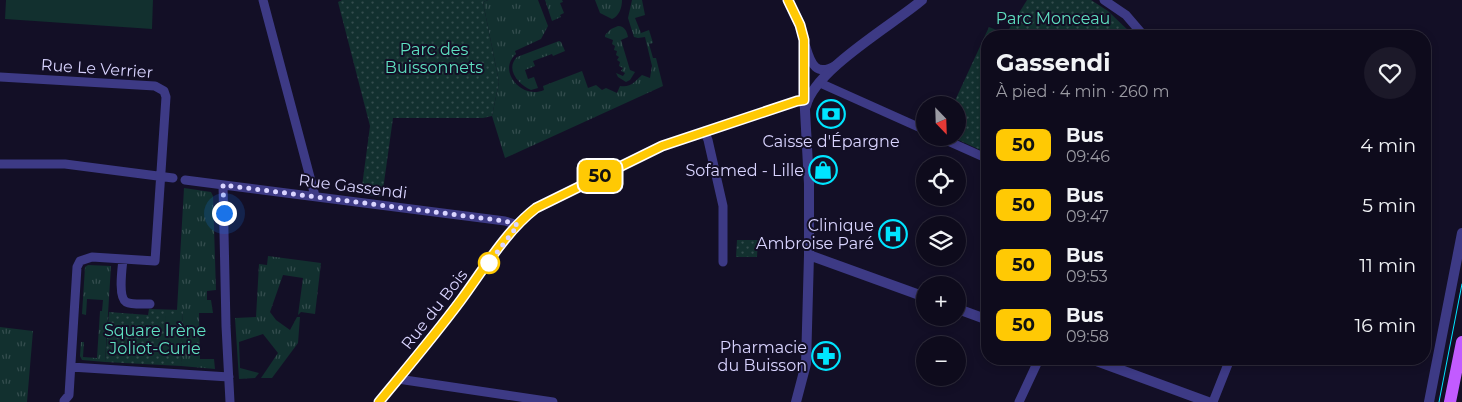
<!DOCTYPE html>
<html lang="fr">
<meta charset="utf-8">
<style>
body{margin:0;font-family:Montserrat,sans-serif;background:#1c1929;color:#f1f3f6;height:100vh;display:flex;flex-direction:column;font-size:19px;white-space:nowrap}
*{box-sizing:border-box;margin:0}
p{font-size:16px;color:#9b9ba3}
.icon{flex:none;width:28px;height:28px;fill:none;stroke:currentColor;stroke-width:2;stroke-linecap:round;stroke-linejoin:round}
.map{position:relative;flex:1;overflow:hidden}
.sheet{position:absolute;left:981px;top:30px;width:450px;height:335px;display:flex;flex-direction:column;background:#0e0b1c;border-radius:20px;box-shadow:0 2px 8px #0003,0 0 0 1px #2e2b3b}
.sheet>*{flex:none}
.badge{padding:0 10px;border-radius:8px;font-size:18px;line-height:32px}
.needle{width:32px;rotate:157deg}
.controls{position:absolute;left:916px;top:96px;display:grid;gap:10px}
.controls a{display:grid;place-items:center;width:50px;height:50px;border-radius:50%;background:#0e0b1c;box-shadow:0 2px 8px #0003,0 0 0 1px #2e2b3b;font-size:25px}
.you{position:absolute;width:25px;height:25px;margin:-12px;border:4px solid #fff;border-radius:50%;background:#1a73e8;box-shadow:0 0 0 8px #1a73e833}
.map>.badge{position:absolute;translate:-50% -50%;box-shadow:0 0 0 2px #fff}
.round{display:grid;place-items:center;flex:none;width:52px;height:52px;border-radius:26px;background:#1c1929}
.head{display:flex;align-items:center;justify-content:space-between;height:85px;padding:0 15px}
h1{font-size:24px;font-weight:700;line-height:38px}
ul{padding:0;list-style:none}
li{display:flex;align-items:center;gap:15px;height:60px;padding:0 15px}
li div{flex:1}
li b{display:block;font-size:19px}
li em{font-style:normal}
li .badge{min-width:55px;font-weight:700;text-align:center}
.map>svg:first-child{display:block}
</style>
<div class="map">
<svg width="1462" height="402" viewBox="0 0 1462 402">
<defs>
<pattern id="grass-tufts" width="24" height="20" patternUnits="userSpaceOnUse" patternTransform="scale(1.25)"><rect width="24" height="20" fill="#12302f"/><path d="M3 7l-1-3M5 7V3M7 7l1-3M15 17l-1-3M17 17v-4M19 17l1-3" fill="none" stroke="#344d4e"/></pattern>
<pattern id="park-dots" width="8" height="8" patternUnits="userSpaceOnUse" patternTransform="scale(1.25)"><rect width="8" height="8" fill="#12302f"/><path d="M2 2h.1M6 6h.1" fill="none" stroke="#344d4e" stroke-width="1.8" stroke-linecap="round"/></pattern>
</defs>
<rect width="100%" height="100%" fill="#130f26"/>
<path fill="url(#grass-tufts)" d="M488,0H538L548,26L541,39L515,51L516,54C497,70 521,100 544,90L543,86L582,71L588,88L596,85L602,90L606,88L617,93L620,86C631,88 635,81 642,75L650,78L652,66L645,37L638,38L634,37L628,18L632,0H642L645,15L635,18L641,33L649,30L653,43L649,44L653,58H656L663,86L505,158L492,116L499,82L483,2Z
M545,0H562L563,2L560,3L564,13L560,15L561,17L552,21Z
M595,0H622C622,8 619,16 612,19L600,13Z
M618,26C625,26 627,32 628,37L621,40L630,70L635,72L630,80L626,82L618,77L616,73L623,76L625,73L621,71L623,68L619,66L620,62L617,60L619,57L616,55L617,51L614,50L615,46L612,44L613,40L605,37V35L611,29Z
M559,41L561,42L565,51L553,56L552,54L533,61L535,66L525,70L528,79L534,77L538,88L531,90C518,84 505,69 517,57Z
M184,188L211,192L213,196L216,290L207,291V300H211L213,313H199L200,359H214L215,369L181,366L183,310H177Z
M268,256L321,263L315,314L301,312L298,315L303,278L283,275L270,312L276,320L290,330L297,317H300L298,343L272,378H261L278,353L263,334L239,342L240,368L259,373L255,378L239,379L235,318L256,317L259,264L267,265Z
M88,265L111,266L105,362L82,360L80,356L81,342H84L83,357L97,358L100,311H102L103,300L87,299L86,315L82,314L85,267Z
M0,327L33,331L27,402H0Z"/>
<path fill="url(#park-dots)" d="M342,0H488L483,2L499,82L492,116L483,118H393L382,197L361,194L370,126L338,2Z
M1027,0H1091L1108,11L1134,36H988V133L986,138L987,139V153L954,138H958V105H953L989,27L1006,34Z
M737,240H758L757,257H736Z
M149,309L183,310L181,366L105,362L109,312L148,315Z"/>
<path fill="#12302f" d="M6,0H153L152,29L5,19Z
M166,316H182L181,350H164Z"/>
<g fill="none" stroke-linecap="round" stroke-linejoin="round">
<path stroke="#3d3a85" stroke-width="9" d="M263,0L315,196
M1104,0L1126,15L1144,36
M806,47C811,64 816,77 836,65
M0,77L155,86L164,91L166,97L155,261L92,257L80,261L77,267L69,395L64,401
M820,83L925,130
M704,131L708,140L723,206V262
M941,138L988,159
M0,164H65L173,178
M185,180L505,221L518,225
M223,185L226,326L230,402
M123,259C122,269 118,297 126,302C132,305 143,304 150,304
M71,367L229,377
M398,379L553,402
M379,402C407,367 436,333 463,297C485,267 506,231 536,208L662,146L797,101L808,100
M1019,402L1039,359
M1213,402L1230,359"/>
<path stroke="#3d3a85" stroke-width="10" d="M788,0L800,25L804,40V92L809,184V255L806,364L796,402
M806,106C814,70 894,24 922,0
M809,255L925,297
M958,309L988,320
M1091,359L1208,402
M1429,402L1462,233"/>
<path stroke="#c25bff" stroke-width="12" d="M1450,402L1462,342"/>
<path stroke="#00e5ff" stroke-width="1" d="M1439,402L1462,284"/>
</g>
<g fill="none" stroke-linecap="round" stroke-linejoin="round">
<defs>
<path id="line" d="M379,402C407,368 435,335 461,300C484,269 505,232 536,208L662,146L797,101L804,100V40L800,25L788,0"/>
</defs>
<use href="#line" stroke="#fff" stroke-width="11"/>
<use href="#line" stroke="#ffc904" stroke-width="8"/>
<path stroke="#d9d4ff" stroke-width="5" stroke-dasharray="0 9" d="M224,213L223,185L505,221L518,225L489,263"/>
</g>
<defs>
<symbol id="bank-ring" viewBox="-11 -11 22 22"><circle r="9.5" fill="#130f26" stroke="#00e5ff" stroke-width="1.5"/><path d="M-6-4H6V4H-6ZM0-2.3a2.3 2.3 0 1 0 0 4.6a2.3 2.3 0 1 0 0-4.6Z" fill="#00e5ff"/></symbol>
<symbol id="shop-ring" viewBox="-11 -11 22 22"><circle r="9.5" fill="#130f26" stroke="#00e5ff" stroke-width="1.5"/><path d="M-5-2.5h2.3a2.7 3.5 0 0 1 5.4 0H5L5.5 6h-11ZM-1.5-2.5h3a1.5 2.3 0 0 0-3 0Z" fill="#00e5ff"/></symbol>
<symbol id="hospital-ring" viewBox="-11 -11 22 22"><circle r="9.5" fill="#130f26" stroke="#00e5ff" stroke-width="1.5"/><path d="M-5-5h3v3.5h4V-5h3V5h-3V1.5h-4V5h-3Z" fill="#00e5ff"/></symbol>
<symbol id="pharmacy-ring" viewBox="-11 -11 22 22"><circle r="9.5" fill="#130f26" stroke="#00e5ff" stroke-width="1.5"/><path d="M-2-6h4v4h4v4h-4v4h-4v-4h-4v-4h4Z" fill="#00e5ff"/></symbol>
</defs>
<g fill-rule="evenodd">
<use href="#bank-ring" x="815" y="98" width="32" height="32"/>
<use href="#shop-ring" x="807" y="154" width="32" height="32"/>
<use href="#hospital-ring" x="877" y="218" width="32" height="32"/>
<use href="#pharmacy-ring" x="810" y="340" width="32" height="32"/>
</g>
<circle fill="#fff" stroke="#ffc904" stroke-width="2.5" cx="489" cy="263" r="10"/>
<g text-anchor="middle" stroke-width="4" stroke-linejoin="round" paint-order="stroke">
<g font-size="16" fill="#5fe0c0" stroke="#130f26">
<text x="1053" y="24">Parc Monceau</text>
<text x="434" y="55">Parc des<tspan x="434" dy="18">Buissonnets</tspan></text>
<text x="155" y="336">Square Irène<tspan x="155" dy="18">Joliot-Curie</tspan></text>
</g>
<g font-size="16" fill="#d9d4ff" stroke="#130f26">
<text transform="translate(97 68) rotate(4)" y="6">Rue Le Verrier</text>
<text transform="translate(353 186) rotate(7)" y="6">Rue Gassendi</text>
<text transform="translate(434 309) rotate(-52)" y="6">Rue du Bois</text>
</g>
<g font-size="16" fill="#d9d4ff" stroke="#130f26" text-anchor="end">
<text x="831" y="147" text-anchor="middle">Caisse d'Épargne</text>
<text x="804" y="176">Sofamed - Lille</text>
<text x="874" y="231">Clinique<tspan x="874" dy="18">Ambroise Paré</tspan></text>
<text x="807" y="353">Pharmacie<tspan x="807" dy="18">du Buisson</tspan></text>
</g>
</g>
</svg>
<div class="controls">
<a><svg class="needle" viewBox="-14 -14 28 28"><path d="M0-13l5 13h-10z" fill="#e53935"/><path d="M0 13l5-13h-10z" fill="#9b9ba3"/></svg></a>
<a><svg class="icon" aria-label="locate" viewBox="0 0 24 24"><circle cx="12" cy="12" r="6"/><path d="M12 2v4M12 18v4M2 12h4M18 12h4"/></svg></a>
<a><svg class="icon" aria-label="layers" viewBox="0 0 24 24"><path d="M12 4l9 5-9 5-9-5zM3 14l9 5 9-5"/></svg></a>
<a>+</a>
<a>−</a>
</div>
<div class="you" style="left:224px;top:213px"></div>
<b class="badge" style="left:600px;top:176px;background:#ffc904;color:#111">50</b>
<section class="sheet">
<div class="head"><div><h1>Gassendi</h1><p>À pied · 4 min · 260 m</p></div><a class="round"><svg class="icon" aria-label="heart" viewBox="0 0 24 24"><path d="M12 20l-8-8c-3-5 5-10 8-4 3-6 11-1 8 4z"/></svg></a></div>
<ul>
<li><span class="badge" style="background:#ffc904;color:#111">50</span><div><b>Bus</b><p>09:46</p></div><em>4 min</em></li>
<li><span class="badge" style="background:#ffc904;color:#111">50</span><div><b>Bus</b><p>09:47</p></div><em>5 min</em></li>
<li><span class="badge" style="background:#ffc904;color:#111">50</span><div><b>Bus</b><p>09:53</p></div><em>11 min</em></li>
<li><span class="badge" style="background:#ffc904;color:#111">50</span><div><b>Bus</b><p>09:58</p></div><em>16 min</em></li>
</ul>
</section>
</div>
